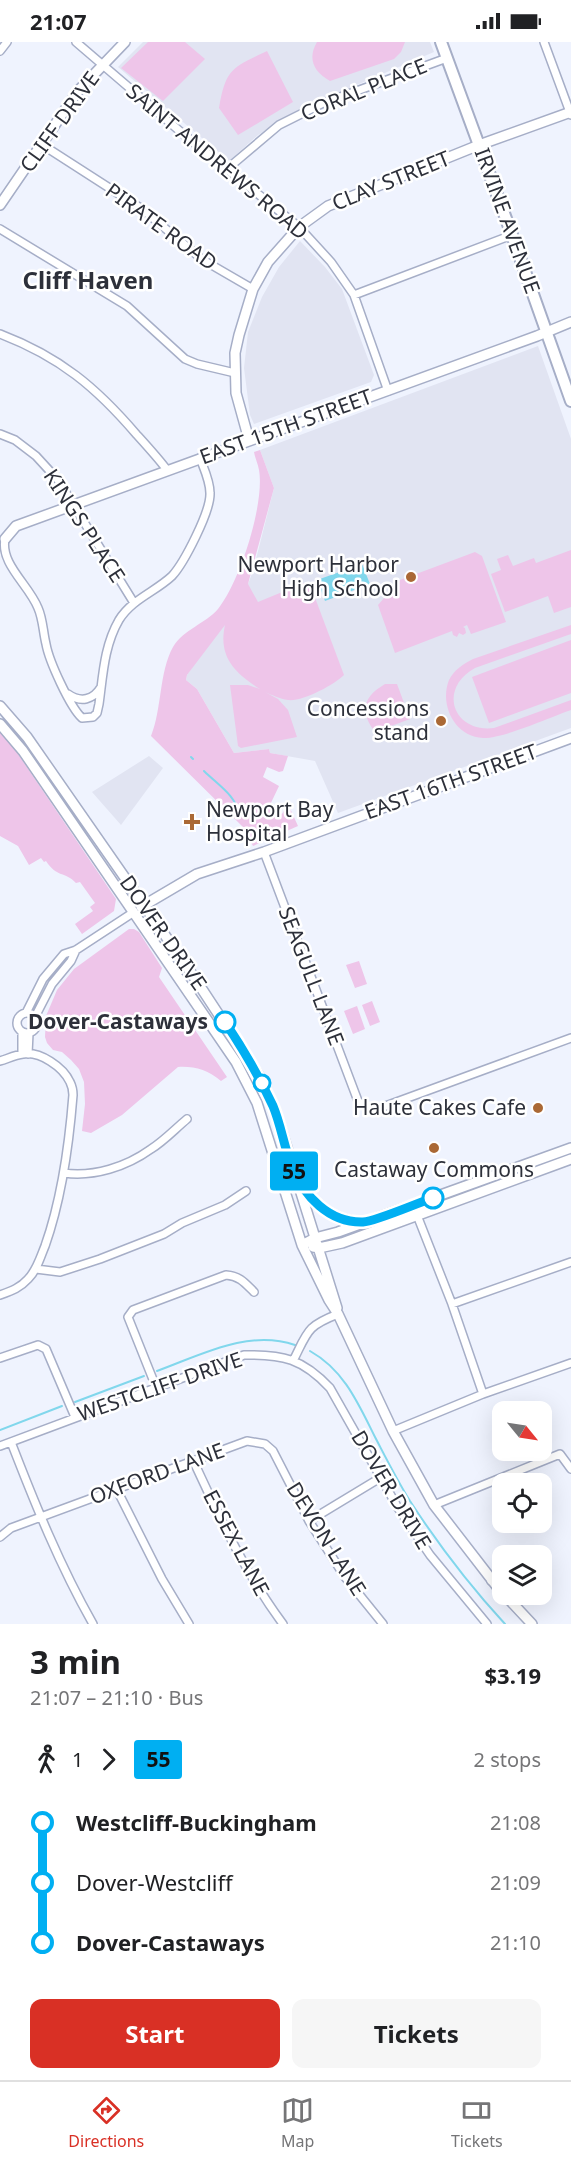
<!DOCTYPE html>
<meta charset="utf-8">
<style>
body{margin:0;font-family:"Noto Sans",sans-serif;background:#f6f6f6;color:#202124;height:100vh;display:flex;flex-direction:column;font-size:22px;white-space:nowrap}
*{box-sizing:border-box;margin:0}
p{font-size:20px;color:#757577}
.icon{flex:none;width:33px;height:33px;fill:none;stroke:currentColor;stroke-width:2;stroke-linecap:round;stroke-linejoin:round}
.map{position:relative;height:1582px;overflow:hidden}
.drawer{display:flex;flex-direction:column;background:#fff;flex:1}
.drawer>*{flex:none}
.badge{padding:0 12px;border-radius:4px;font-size:21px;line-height:39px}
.needle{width:39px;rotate:120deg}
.fabs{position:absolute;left:492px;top:1359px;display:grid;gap:12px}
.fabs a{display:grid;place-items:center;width:60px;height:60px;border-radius:12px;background:#fff;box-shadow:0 6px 24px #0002;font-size:30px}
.map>.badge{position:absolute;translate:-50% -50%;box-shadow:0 0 0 3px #fff}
.legs{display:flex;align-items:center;gap:9px;height:66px;padding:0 30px;font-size:20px}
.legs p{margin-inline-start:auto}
.overview{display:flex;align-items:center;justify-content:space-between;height:102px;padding:0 30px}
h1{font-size:33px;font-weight:700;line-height:45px}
.action{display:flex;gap:12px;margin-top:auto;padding:12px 30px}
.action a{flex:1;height:69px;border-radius:12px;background:#d93025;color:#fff;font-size:24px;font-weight:700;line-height:69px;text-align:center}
.action a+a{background:#f6f6f6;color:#202124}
ul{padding:0 30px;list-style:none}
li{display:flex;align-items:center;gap:21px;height:60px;font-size:22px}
li i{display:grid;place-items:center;width:9px;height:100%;margin:0 8px;background:currentColor}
li i::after{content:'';width:15px;height:15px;margin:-8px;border:4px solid;border-radius:50%;background:#fff}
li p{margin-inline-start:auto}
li:first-child i{background:linear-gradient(#0000 50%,currentColor 0)}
li:last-child i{background:linear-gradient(currentColor 50%,#0000 0)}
.status{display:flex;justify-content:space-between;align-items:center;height:42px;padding:0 30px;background:#fff;direction:ltr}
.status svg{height:16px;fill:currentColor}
.menu{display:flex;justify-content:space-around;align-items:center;height:84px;border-top:2px solid #e0e0e0;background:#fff;font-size:16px;color:#757577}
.menu a{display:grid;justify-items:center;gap:3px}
.menu .active{color:#d93025}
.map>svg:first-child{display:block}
</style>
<div class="status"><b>21:07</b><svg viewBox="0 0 49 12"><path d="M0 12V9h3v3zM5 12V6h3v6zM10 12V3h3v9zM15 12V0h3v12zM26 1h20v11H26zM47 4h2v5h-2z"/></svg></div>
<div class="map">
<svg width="571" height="1582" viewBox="0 0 571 1582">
<rect width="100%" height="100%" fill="#eff3fe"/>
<path fill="#e1e4f2" d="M143,0H430L434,10L298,68L258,93L229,119L118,25Z
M300,199L325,225L342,247L374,333L371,340L254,382L250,373L244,326L248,290L262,255L279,225Z
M538,304L571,397V686L338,771L315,719L270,711L269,707L234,711L197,647L186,638L187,633L248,542L253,529L274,446L260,408Z
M149,714L163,726L121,783L92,750Z"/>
<path fill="#eec5e9" d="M148,0H185L205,17L163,59L121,26Z
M317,0H405L401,10L394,17L330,39C314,30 307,17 317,0Z
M267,9L293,60L238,93L219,66C226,26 232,26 267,9Z
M260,408L274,446L248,542L258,560L304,541L311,545L344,633C334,643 302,660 288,658C280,657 272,653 265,650L278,657L288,668L297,695L241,706L238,704L230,643H248L260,647C234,631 218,614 225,583L187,633L186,638L197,647L234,711L269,707L270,711L288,714L283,729L279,730L267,725L263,735L279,744L269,765L282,772L288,762L298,784L253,804L243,785L151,694C162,667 159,630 173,605C184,587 205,582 218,567C240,540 265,461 259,428C258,422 255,416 254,410Z
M571,508V565L554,571L548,554L505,570L491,532L501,528L497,517L508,513L513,524L534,516L536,521Z
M475,510L482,514L506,580L471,592L467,583L463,585L465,586L466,591L463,593L459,591L457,595L453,593L452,589L395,611L378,563L400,538Z
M571,583V592L475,626C438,646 452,691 494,686L571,658V668C551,675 502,697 483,696C455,695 439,663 449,638C454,628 463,622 473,617Z
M571,598V651L489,681L472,635Z
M385,642H397L410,677L375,690C359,669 363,655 385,642Z
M0,690L16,709L116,857L114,869L82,892L75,882L93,869L90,865L95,861L80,840L76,841C65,829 57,836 46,819L44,820L41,816L29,823L18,804L0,794Z
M129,887H134L139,890L162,926L159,935L227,1035L221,1039C208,1028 194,1024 178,1025L122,1073L91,1091L82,1089L85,1062L84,1040L79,1027L71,1018L62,1010L53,1008L47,1001L45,995L46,974L57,948L74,927Z
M359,919L367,942L355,946L346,923Z
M372,959L380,980L370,984L362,963Z
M357,964L365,987L353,992L344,969Z"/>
<path fill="#81d7ec" d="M362,522L370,542L325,559L317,538Z"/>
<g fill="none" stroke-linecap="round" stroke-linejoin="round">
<path stroke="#81d7ec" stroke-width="2" d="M191,715L193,717
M204,729C218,743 236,753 240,774
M310,1309C344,1328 358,1361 375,1395C386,1416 397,1438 410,1459C438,1502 470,1544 505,1582
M157,1329C201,1313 248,1287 295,1303
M75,1360L144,1334
M0,1388L62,1364"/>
<defs>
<path id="minor" d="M76,0L182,91L299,185L331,220L354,253L388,349
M544,0L571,73
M0,9L7,0
M41,102L142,167L203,218L253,247
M227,127L279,83L321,62L447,16
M0,187L127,264L185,317L197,322L235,331
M354,253L512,193
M0,292C60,315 96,345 137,393C147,404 158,416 167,428
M0,392L15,398L36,414L58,438L134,561
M5,497C0,522 29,543 38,566C43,577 43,590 46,602C49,619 70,665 82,676L93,675L97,671L99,662C103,633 104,604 119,578C132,557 155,550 172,534C184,521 211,469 210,451C210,439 204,427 200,416
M68,652C81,661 93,658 101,645
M264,810L358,1059C365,1066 371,1068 380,1066L571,996
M17 981a10 10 0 1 1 20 0a10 10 0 1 1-20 0Z
M26,971L43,937L64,912L76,908L134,870
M35,975L52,942L71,919L76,908
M22,990V1012
M28,1012L29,991
M0,1019C7,1017 15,1013 23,1012C40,1009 63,1025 70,1040C72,1044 73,1049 73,1053C69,1104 62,1156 45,1204C40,1216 37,1228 28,1237C20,1246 11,1249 0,1253
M64,1131C94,1135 126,1125 151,1107C164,1099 175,1087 187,1077
M413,1163L452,1262L483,1352
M36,1227L60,1230L100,1217L164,1192L182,1181L225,1163L246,1149
M452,1262L571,1220
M0,1316L38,1303L46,1307L75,1375
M294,1317C308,1289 307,1284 338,1272
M156,1345L128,1275L133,1268L226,1233C240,1234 245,1241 254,1250
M393,1389L483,1352L571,1321
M11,1400C35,1462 60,1524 93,1582
M0,1404L244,1313C283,1312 303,1317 330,1346L398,1466L430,1513L487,1582
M193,1418C220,1476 245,1531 283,1582
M116,1446L162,1537L189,1582
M434,1463L560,1412L571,1427
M309,1479L380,1436
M0,1495L11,1486L247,1399L265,1402L273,1409L309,1479L345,1535L383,1582
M525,1514L527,1512
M491,1539L502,1530"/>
<path id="tertiary" d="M0,163L78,49L125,0
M249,398L236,351L235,311L239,293L253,247L268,220L299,185L328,164L479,103L571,70
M5,497L16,484L537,294L571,280
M0,664L27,695L194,935L261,1037L277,1074L337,1266
M0,682L23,709L236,1020L257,1061L302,1203L329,1258L338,1272L393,1389L434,1463L502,1551
M141,865L197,832L264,810L571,696
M301,1142C313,1164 335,1178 360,1180
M302,1203L315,1196L338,1190L571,1106
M313,1205L319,1206L342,1201L571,1117
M504,1552L532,1582"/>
<path id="secondary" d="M441,0L512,193L571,359"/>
</defs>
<use href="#minor" stroke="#a6aec7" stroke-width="10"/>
<use href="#tertiary" stroke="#a6aec7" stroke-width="12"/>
<use href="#secondary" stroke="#a6aec7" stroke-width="14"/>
<use href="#minor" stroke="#fff" stroke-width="7"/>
<use href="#tertiary" stroke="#fff" stroke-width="9"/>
<use href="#secondary" stroke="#fff" stroke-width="10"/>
</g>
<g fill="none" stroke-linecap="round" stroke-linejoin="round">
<defs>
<path id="line-1" d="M225,980C243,1007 259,1034 273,1064C281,1083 284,1105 292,1125C304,1154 329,1181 363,1180C377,1179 417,1161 433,1156"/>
</defs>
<use href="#line-1" stroke="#fff" stroke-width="14"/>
<use href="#line-1" stroke="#00aff2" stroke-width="9"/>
</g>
<g fill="#aa6835" stroke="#fff" stroke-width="2">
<circle cx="411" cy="535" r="6"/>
<circle cx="441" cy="679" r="6"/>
<path d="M189 771h6v6h6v6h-6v6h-6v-6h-6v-6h6z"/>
<circle cx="538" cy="1066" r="6"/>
<circle cx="434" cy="1106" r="6"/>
</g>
<g fill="#fff" stroke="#00aff2" stroke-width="3">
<circle cx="225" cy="980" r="10"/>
<circle cx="262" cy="1041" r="8"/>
<circle cx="433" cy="1156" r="10"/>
</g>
<g text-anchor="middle" stroke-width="5" stroke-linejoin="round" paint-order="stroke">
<g font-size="21" fill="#2d303a" stroke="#fff">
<text transform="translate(364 48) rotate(-22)" y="7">CORAL PLACE</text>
<text transform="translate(60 80) rotate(-54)" y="7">CLIFF DRIVE</text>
<text transform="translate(217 120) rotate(40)" y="7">SAINT ANDREWS ROAD</text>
<text transform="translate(391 139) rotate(-22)" y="7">CLAY STREET</text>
<text transform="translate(507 179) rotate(70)" y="7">IRVINE AVENUE</text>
<text transform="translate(161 185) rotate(36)" y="7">PIRATE ROAD</text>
<text transform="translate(286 385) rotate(-20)" y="7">EAST 15TH STREET</text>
<text transform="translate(84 484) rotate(57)" y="7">KINGS PLACE</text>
<text transform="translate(451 740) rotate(-20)" y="7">EAST 16TH STREET</text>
<text transform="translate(163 891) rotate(55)" y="7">DOVER DRIVE</text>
<text transform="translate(311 934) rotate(69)" y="7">SEAGULL LANE</text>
<text transform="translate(160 1345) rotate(-19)" y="7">WESTCLIFF DRIVE</text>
<text transform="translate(157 1432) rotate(-20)" y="7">OXFORD LANE</text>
<text transform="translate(391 1448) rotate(59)" y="7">DOVER DRIVE</text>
<text transform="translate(326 1497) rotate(58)" y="7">DEVON LANE</text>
<text transform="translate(236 1501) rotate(62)" y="7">ESSEX LANE</text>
</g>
<g font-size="21" fill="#2d303a" stroke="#fff" text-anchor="end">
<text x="399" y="530">Newport Harbor<tspan x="399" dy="24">High School</tspan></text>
<text x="429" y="674">Concessions<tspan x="429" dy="24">stand</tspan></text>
<text x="206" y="775" text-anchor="start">Newport Bay<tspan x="206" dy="24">Hospital</tspan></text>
<text x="526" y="1073">Haute Cakes Cafe</text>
<text x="434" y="1135" text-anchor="middle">Castaway Commons</text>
</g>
<g font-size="21" font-weight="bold" fill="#2d303a" stroke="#fff" text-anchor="end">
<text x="208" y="987">Dover-Castaways</text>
</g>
<g font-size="24" font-weight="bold" fill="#2d303a" stroke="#fff">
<text x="88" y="247">Cliff Haven</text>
</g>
</g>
</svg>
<div class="fabs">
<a><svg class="needle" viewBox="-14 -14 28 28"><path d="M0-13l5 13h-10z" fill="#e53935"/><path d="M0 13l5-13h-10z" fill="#757577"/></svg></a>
<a><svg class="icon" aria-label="locate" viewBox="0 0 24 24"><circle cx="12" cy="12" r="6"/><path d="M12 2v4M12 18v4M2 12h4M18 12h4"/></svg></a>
<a><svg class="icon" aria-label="layers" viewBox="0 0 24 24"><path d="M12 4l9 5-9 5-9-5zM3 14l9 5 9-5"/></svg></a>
</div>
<b class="badge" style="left:294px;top:1129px;background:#00aff2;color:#111">55</b>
</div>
<section class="drawer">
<div class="overview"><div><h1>3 min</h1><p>21:07 – 21:10 · Bus</p></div><b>$3.19</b></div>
<div class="legs"><svg class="icon" aria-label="walk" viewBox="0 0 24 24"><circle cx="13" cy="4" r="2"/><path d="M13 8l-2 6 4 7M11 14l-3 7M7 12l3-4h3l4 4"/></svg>1<svg class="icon" aria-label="forward" viewBox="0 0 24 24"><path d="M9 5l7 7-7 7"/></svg><b class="badge" style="background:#00aff2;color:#111">55</b><p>2 stops</p></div>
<ul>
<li><i style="color:#00aff2"></i><b>Westcliff-Buckingham</b><p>21:08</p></li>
<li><i style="color:#00aff2"></i><span>Dover-Westcliff</span><p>21:09</p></li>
<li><i style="color:#00aff2"></i><b>Dover-Castaways</b><p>21:10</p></li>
</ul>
<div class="action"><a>Start</a><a>Tickets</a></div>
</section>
<nav class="menu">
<a class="active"><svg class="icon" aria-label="directions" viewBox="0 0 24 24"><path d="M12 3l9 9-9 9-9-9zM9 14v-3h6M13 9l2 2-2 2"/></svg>Directions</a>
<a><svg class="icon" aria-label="map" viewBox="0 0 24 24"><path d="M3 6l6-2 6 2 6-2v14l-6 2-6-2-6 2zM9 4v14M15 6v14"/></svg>Map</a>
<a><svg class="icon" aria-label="tickets" viewBox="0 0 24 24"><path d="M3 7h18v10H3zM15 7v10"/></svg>Tickets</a>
</nav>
